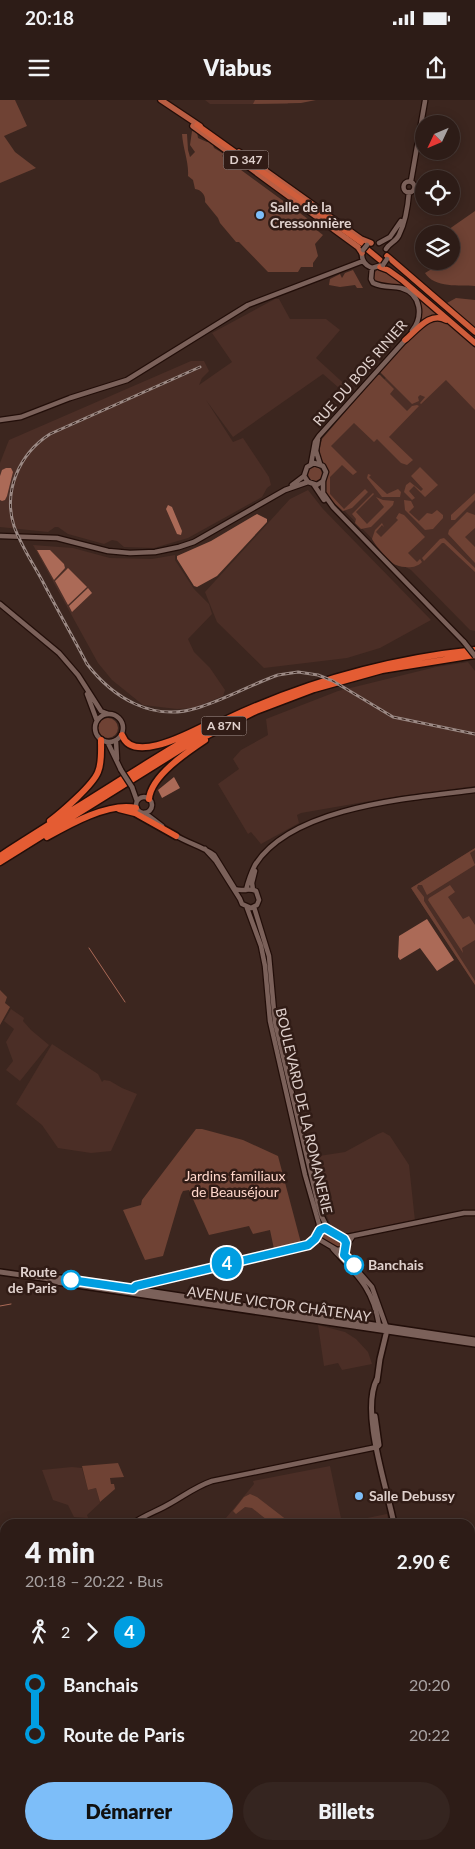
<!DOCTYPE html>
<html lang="fr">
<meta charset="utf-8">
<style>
body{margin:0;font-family:Lato,sans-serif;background:#352520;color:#f1f3f6;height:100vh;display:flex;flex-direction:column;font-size:19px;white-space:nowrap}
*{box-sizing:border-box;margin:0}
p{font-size:16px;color:#a7a1a1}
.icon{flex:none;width:28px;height:28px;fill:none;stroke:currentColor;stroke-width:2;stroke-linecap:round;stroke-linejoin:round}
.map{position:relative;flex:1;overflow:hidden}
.details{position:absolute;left:0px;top:1419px;width:475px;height:331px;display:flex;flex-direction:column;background:#2d1c17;border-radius:15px 15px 0 0;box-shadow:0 2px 12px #0003,0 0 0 1px #483a36}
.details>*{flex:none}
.badge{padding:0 10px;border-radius:16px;font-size:18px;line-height:32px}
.needle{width:32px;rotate:226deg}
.buttons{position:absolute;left:415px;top:15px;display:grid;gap:10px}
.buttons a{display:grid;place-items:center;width:45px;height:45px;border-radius:50%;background:#2d1c17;box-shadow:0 2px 12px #0003,0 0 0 1px #483a36;font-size:25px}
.map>.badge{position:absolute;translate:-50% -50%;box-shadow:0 0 0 2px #fff}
.legs{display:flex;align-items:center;gap:8px;height:55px;padding:0 25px;font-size:16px}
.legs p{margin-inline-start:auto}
.summary{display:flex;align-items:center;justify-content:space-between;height:85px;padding:0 25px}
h1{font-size:28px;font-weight:800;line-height:38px}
.button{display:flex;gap:10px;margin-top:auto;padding:10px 25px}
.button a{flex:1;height:58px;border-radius:30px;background:#7dbef9;color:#111;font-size:20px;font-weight:800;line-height:58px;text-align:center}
.button a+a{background:#352520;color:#f1f3f6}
ul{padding:0 25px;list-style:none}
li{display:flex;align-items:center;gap:18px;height:50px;font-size:19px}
li i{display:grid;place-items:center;width:8px;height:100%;margin:0 6px;background:currentColor}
li i::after{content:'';width:12px;height:12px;margin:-6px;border:4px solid;border-radius:50%;background:#2d1c17}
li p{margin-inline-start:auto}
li:first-child i{background:linear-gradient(#0000 50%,currentColor 0)}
li:last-child i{background:linear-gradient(currentColor 50%,#0000 0)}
.status{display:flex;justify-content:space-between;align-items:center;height:35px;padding:0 25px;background:#2d1c17;direction:ltr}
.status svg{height:14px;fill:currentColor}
header{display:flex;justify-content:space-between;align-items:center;height:65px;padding:0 25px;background:#2d1c17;font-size:22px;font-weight:800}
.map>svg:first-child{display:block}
</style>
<div class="status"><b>20:18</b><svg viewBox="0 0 49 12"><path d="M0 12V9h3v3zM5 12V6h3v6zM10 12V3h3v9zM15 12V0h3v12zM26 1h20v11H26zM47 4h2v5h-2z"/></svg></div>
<header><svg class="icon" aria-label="menu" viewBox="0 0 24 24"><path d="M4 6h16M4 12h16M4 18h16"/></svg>Viabus<svg class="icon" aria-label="share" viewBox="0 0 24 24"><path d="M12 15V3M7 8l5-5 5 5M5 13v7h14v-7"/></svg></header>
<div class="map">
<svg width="475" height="1749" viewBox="0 0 475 1749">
<rect width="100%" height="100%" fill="#3c261f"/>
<path fill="#4b2e26" d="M205,0H286L288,4H210Z
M275,199H279L290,219H326L340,230L316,258L351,290L347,295L323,274L233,337L206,300L233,342L243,338L269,377L271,385L267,388L262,397L188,438L154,448L124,447L117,441L112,440L104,444L68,434L58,427H55L48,432L0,427V363L9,340L191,261H204L209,271L202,278L199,285L232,262L212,233Z
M419,233L475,255V531L470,530L411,470L393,460L328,394V377L344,360L330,346L354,320Z
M308,390L323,409L431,520L380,548L347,558L264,568L217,522L205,492L290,399Z
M33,445L73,448L110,458L152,459L175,455V460L194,489L209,504L212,514L188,539L194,552L210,568L225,590L223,596L193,608L177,609L143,605L112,580L98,563Z
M468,562L475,571V686L399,696L301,713L297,715L299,723L261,744L251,732L248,734L218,684L239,669L233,659L241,650L268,635L266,619L338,591L436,567Z
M475,748V885L411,788Z
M11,909L24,918L23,921L31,930L49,945L20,981L6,970L13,961L6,942L14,929L4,921Z
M52,944L98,974L102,982L104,980L110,981L122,988L137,994L111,1051L91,1053L58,1048L42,1025L16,1004Z
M383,1032L390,1036L409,1065L415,1121L343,1134L338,1132L332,1128L321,1102L311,1062L319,1056L345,1052L378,1034Z
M318,1225L345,1232L356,1239L368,1252L372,1264L342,1270L338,1263L324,1266Z
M330,1366L342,1423L387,1414L389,1424H221L254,1384L253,1381Z
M72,1367L82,1368L88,1390L96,1388L100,1403L87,1415L88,1418L74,1417L68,1405L53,1400L42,1370Z
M113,1745H279L276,1749H114Z"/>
<path fill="#6f4234" d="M0,0H15L27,26L4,36L15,52L36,68L0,83Z
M255,0H316L301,3L253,4Z
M192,31L197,32L198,38L207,42L209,41L213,45L214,48L224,54L222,56L308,119L309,124L323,135L315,144L318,156L313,163V167H301L298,172H268L239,142H236L220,123L218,118L205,102C206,96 202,90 195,89L193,80L188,76C189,62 183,49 182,34H187L188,50L190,57L195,52L190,45Z
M475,111V186C460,185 434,188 425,173L445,161H451V134H442Z
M383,169L408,187L377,183L373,178C373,172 377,169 383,169Z
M353,170L363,188H357L355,185L340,187L329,185L330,179L340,174L342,178L345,173Z
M417,196L442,215L423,220L421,219V205Z
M456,198L475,200V230V228L447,203Z
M429,220H445L466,239L475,248V310L446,280L421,304L420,303L425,297L420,295L418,297L419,301L412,304L380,272V268Z
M377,275H380L394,289L390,294L407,311L412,306L417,305L419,306L389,337L413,360L407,365L401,363L377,339L374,342L354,323L331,346L357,372L353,375L342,365L330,377V394L344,409L365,389L368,392L352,408L343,411L331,400L325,390L328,369L320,357V347L322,339Z
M308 374a7 7 0 1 1 14 0a7 7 0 1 1-14 0Z
M420,367L438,385L425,397L414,386L409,391L415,398L412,400L404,392L406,385L410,382L421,391L423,389L411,376Z
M368,374L371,375L369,377L387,394L398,389L401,392L400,397H382L367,378Z
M373,393L374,394L356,412L367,424L384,407L376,397L383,400L394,401L393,405L371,427L361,429L355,423L356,419L352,414Z
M475,393V400L455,420H451V415Z
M404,400L411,401L414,407L409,412L419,421L427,413L432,414L437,410L443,415V418L433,429L425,430L405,410Z
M467,412L475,415V428L465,437L475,447V463L448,434L449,430Z
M399,413L404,415L425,437L408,453L417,462L420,459L422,462C416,469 404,468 396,465C391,464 375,445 372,439L375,430L382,423L384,427L382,425L376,432L381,437L398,420L396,418Z
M444,438L475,468V472L444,443H442L424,461L422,458L440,439Z
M98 628a10 10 0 1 1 20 0a10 10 0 1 1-20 0Z
M475,748V750L470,753L475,765L427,795L422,785H418L417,788L424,797V801L475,881V885L411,788Z
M450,785L455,792L448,797L463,819L469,816L475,825V840L462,848L463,853L428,800L429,798Z
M0,890L7,897L5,903L10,907L0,925Z
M196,1029H202L243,1040L278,1056L301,1143L274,1149L270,1130L253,1134L249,1126L209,1135L189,1090L183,1091L181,1095L163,1156L145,1160L123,1110L141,1105L142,1100Z
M327,1131L342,1140L344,1142L342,1147H337L321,1137V1132Z
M118,1363L124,1377L110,1378L111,1384H114L115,1389L100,1402L96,1388L88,1390L82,1366Z
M250,1394L257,1397L292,1424H272L252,1408L245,1407L236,1414L233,1411L244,1397Z
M475,1453V1554L470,1558V1455Z
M319,1745H361L363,1748L313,1749Z"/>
<path fill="#ab6a57" d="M6,368H11L13,372L7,396L5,400L2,401L0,400V376L2,370Z
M168,405L172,407L182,431L181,435L177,434L166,409Z
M257,414L267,419V422L217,476L197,487L194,486L177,459V456L211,441Z
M37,450H50L64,464L65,468L54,480Z
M68,468L87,487L68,505L55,481Z
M88,488L92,493L72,512L69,506Z
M174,677L180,688L162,698L158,690Z
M427,819L454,860L437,871L420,848L400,860L398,857L399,836Z"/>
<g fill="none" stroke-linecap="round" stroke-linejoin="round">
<path stroke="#ab6a57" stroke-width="1" d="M89,848L125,902
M0,1206L11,1204"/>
<path stroke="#554039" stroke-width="5.5" stroke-dasharray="5.5 3" stroke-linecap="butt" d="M380,160L387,165"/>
<defs>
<path id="tertiary" d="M411,81L425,1
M403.5 87a5.5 5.5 0 1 1 11 0a5.5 5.5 0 1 1-11 0Z
M379,143L390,137L401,121
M386,149C389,143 396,142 399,135C405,123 408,105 409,92
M362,151C361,159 364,165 372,168L382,165
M372,168L371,179L373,183C383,188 392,186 401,188C422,194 423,217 412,231
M0,320L21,317L70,298L127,280L248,205L363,161
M318,339L316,351L320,364
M311,364L315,342L319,336L406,239
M323,381L317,385L308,382L304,376L307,367L314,363L323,366L326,372L323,381V393L333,407L464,542
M292,385L304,376
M314,385L324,400
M0,436L57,438L108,451L130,453L155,452L179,447L194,442L285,390L308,382
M0,504L59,553L78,575L101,611L108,614
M87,594L97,621
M95 628a14 14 0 1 1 28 0a14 14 0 1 1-28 0Z
M116,641L117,659
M108,643L121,670
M132,687L137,701
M136 705a8 8 0 1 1 16 0a8 8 0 1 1-16 0Z
M145,713L162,726
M175,735C187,743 202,746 214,755L235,789C243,792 249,787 256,791L259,800L257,805L251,808L242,804L240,799L216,761L205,749
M246,790C248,782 251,773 255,765C292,706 412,698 475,690
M253,790L252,783L255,771
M254,807L269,856L275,922L318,1104L322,1117L328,1129
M247,808L261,846L265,866L270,921L305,1075L319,1124L318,1137L320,1140L337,1150L344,1149
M319,1132L326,1129L343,1138
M353,1136L344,1149V1155L372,1187L386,1226
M342,1138L464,1113H475
M333,1149C357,1175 373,1188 379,1225
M132,1424C144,1415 158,1411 171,1403C185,1395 197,1386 212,1381L377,1347
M0,1630L5,1628
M282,1749L285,1745"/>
<path id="secondary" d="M0,1172L50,1179L56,1182L475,1244
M50,1179L61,1178L475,1240
M377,1279C360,1312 387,1387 394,1424
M377,1281L380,1259L387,1230
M375,1316L379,1345L377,1347
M470,1631L475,1638"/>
<path id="primary" d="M161,0L200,26
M193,26L358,147L362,153
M239,52L361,139L371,143"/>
<path id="trunk" d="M197,25L362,143
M368,150L380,160
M387,156L475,232
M380,167L388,170L402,180L475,243
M405,240C417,230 430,211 446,220"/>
<path id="motorway" d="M122,635C133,665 191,632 210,623
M149,699C151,676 187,652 205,640
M119,709L135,713L176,736
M50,721C62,712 93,685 98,672C102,663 101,650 101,640
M47,737C70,724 109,702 136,708
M0,756C40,730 81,705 122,679C156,658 191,635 227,619C306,582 389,559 475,550
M0,762L186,646L256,611L314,589L382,570L475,555"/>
</defs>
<use href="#tertiary" stroke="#220e09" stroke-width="7"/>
<use href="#secondary" stroke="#220e09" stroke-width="8"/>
<use href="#primary" stroke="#220e09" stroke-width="8"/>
<use href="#trunk" stroke="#220e09" stroke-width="8"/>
<use href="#motorway" stroke="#220e09" stroke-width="9"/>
<use href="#tertiary" stroke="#7b615a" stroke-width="4.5"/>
<use href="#secondary" stroke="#7b615a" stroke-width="5"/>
<use href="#primary" stroke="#ba5e43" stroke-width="5.5"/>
<use href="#trunk" stroke="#cf5d3b" stroke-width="5.5"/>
<use href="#motorway" stroke="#e45c33" stroke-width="6"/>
<defs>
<path id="rail" d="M200,267L50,334C19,354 3,391 14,426C21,446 34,465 44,484C58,511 73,537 87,564C113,598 153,622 197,608C224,600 250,585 278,575L298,572L318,575L333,581L393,617L475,634
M470,1565L475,1561
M299,1749L302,1745"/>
</defs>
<use href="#rail" stroke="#9b8984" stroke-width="3"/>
<use href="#rail" stroke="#311c16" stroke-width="1" stroke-dasharray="4" stroke-linecap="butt"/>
<defs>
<path id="tertiary-bridge" d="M363,150L367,145
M383,165L387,159
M464,542L475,556
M121,670L132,687"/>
</defs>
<use href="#tertiary-bridge" stroke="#220e09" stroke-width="7" stroke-linecap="butt"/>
<use href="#tertiary-bridge" stroke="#7b615a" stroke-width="4.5"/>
</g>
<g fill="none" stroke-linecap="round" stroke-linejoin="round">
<defs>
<path id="line-1" d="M71,1180L133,1189L136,1186L308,1145L315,1139L320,1130L325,1128L344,1139L346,1143L344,1155L354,1165"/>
</defs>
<use href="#line-1" stroke="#fff" stroke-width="11"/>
<use href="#line-1" stroke="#009ee1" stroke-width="8"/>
</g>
<g fill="#7dbef9" stroke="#311c16" stroke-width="2">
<circle cx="260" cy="115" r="5"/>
<circle cx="359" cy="1396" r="5"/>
</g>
<g fill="#fff" stroke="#009ee1" stroke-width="2.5">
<circle cx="354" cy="1165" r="9"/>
<circle cx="71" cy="1180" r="9"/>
</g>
<g text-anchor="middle" stroke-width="5" stroke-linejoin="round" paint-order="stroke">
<g fill="#311c16" stroke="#ac9b96" stroke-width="1">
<rect x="223.5" y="50.5" width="45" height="19" rx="4"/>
<rect x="201.5" y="616.5" width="45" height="19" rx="4"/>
</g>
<g font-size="12" font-weight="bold" fill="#e0d1cd">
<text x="246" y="64">D 347</text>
<text x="224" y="630">A 87N</text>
</g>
<g font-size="14" font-weight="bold" fill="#e0d1cd" stroke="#311c16" text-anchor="start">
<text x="270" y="112">Salle de la<tspan x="270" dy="16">Cressonnière</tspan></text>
<text x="369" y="1401">Salle Debussy</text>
</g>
<g font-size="14" fill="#e0d1cd" stroke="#311c16">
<text transform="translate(360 273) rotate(-49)" y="5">RUE DU BOIS RINIER</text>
<text transform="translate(304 1011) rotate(77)" y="5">BOULEVARD DE LA ROMANERIE</text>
<text transform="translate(279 1204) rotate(8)" y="5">AVENUE VICTOR CHÂTENAY</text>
</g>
<g font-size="14" fill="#ffd7cb" stroke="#311c16">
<text x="235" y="1081">Jardins familiaux<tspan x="235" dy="16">de Beauséjour</tspan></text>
</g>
<g font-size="14" font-weight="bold" fill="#e0d1cd" stroke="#311c16" text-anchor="start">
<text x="368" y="1170">Banchais</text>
<text x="57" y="1177" text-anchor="end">Route<tspan x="57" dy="16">de Paris</tspan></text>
</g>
</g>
</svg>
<div class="buttons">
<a><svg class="needle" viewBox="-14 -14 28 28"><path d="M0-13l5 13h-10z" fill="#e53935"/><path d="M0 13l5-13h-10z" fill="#a7a1a1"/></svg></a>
<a><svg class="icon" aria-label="locate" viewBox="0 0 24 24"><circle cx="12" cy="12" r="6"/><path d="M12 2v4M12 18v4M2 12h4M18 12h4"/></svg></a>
<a><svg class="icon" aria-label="layers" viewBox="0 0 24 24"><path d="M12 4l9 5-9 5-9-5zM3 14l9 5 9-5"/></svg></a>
</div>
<b class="badge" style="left:227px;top:1163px;background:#009ee1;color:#fff">4</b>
<section class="details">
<div class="summary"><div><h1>4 min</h1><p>20:18 – 20:22 · Bus</p></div><b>2.90 €</b></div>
<div class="legs"><svg class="icon" aria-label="walk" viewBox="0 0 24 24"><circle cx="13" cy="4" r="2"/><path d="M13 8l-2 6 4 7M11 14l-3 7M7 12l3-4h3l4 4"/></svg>2<svg class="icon" aria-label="forward" viewBox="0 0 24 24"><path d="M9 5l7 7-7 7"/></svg><b class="badge" style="background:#009ee1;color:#fff">4</b></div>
<ul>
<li><i style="color:#009ee1"></i><b>Banchais</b><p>20:20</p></li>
<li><i style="color:#009ee1"></i><b>Route de Paris</b><p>20:22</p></li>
</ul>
<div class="button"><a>Démarrer</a><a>Billets</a></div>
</section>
</div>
